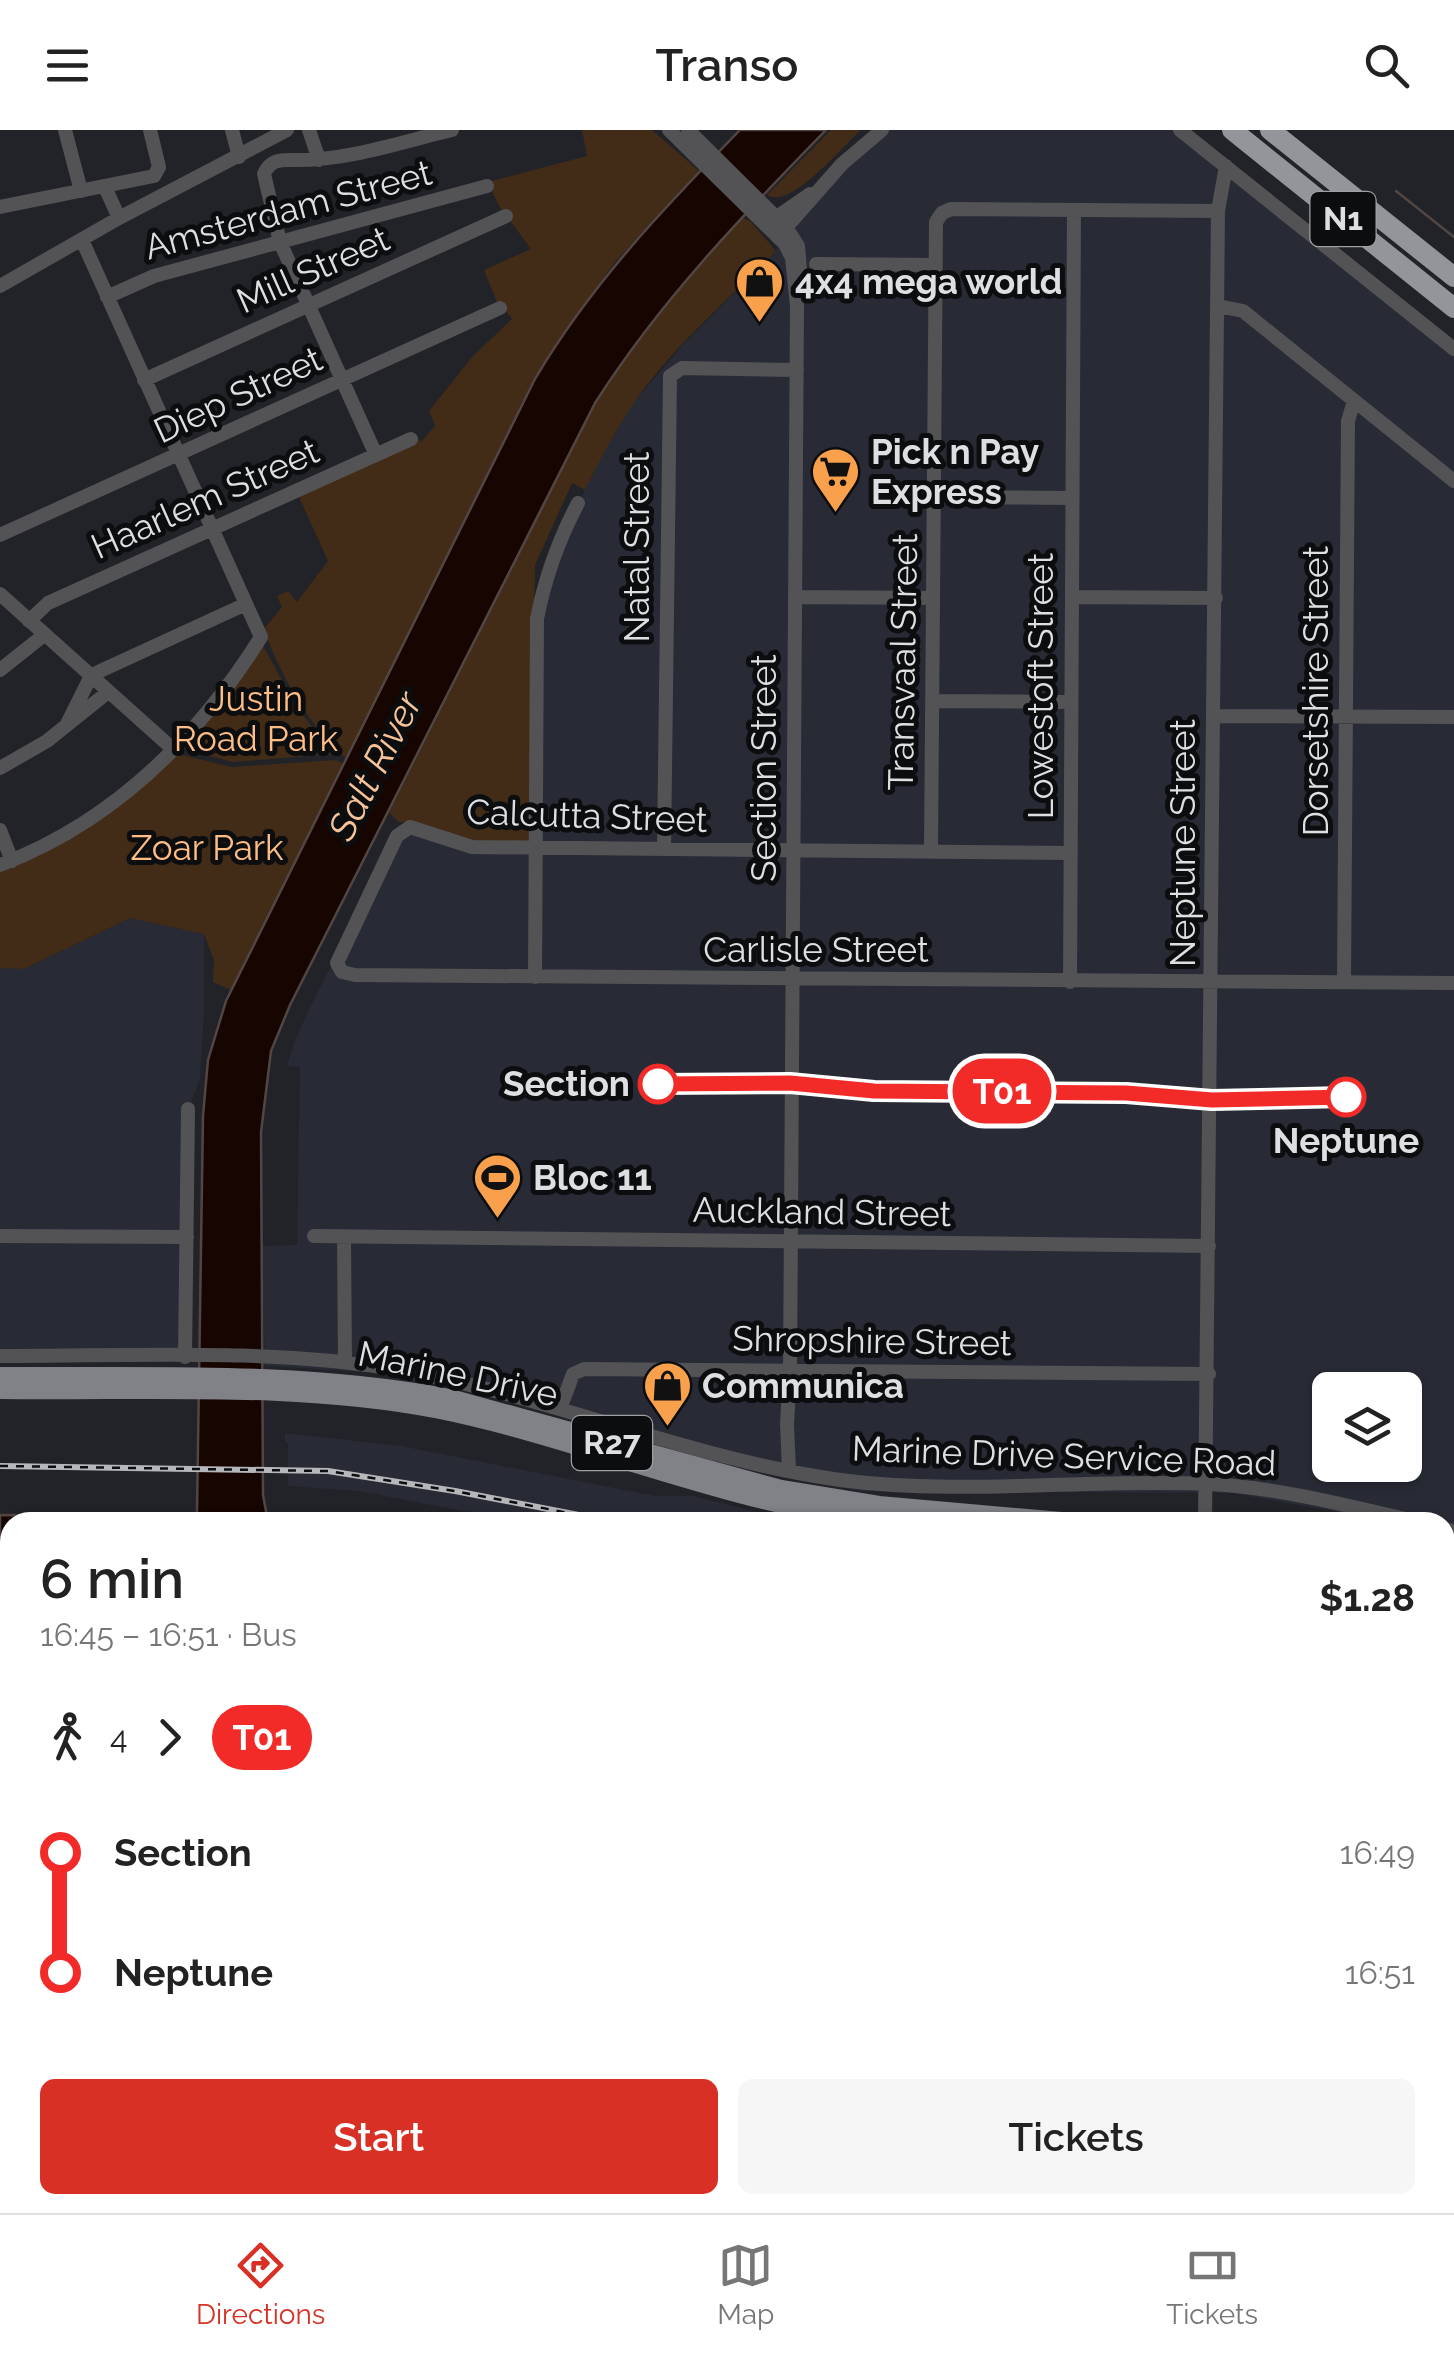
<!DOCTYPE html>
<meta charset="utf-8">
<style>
body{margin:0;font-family:Raleway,sans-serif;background:#f6f6f6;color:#222;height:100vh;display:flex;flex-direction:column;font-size:38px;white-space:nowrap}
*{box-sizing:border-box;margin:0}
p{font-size:32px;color:#767676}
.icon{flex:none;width:55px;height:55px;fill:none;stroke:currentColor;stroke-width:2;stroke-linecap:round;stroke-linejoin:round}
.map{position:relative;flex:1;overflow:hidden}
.sheet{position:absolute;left:0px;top:1382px;width:1455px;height:702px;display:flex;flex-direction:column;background:#fff;border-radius:30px 30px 0 0;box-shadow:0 2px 8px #0004}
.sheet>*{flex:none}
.badge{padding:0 20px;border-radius:32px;font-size:35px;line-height:65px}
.controls{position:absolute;left:1312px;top:1242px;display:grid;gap:20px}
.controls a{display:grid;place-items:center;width:110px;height:110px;border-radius:15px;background:#fff;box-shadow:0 2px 8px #0004;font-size:50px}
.map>.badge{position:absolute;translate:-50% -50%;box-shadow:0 0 0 5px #fff}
.legs{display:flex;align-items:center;gap:15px;height:110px;padding:0 40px;font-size:32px}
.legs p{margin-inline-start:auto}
.overview{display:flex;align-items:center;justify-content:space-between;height:170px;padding:0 40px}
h1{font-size:55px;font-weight:600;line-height:75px}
.primary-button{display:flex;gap:20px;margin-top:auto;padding:20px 40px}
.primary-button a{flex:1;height:115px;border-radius:15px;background:#d93025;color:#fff;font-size:40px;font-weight:600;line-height:115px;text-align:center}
.primary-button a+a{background:#f6f6f6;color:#222}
ul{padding:0 40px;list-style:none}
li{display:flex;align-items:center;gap:35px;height:120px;font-size:38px}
li i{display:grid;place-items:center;width:15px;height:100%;margin:0 12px;background:currentColor}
li i::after{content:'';width:25px;height:25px;margin:-12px;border:8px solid;border-radius:50%;background:#fff}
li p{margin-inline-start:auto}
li:first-child i{background:linear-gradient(#0000 50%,currentColor 0)}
li:last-child i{background:linear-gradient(currentColor 50%,#0000 0)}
header{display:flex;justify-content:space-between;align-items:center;height:130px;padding:0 40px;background:#fff;font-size:45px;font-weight:600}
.tabs{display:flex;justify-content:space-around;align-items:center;height:140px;border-top:2px solid #e0e0e0;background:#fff;font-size:28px;color:#767676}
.tabs a{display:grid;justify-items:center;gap:5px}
.tabs .on{color:#d93025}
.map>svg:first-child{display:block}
</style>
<header><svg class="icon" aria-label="menu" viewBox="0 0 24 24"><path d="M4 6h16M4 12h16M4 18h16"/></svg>Transo<svg class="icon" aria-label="search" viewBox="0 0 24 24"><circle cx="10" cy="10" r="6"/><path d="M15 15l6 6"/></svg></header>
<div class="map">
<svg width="1454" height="2083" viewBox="0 0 1454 2083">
<rect width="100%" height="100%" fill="#222328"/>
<path fill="#282b35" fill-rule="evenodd" d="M882,0H1179L1454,213V1408L1445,1406V1392H1391L1233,1363L860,1361L756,1341L560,1285L402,1244L265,1236L262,1116L297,1115L300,937L287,936L295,910L317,863L405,699L537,718L538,490L557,415L607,316L635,271L682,216L776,121L786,90ZM1330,1260H1405V1335H1330Z
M130,788L204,804V885L200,949L188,979L185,1227L0,1226V838L24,839Z
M285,1303L401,1316L655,1366H693L797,1392H521L359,1361L288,1356V1313H285Z
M1445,1472L1454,1473V1886L1445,1874Z"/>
<path fill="#422c17" d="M582,0H652L699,41L614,133L551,222L346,628C314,604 276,538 264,499L282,477L277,466L288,461L297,472L328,431L299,367L418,308L421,312L435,296L429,281L473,226L512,189L506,181L501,182L484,140L531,119L499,76L488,52L587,26Z
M831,0H861C842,16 792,80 767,65Z
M743,88L750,91L776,121C729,170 673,216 634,273C615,301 600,330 585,360L572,353L535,435L530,708L525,713L467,711L433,697L428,700L411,692H399L389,683L595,273L646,196L683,150Z
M262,514L296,576L333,624L233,632L182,619Z
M178,624L231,637L336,630L344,634L231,860L213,852L214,830L204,804L130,788L24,839L0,838V740C72,711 122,678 178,624Z"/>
<path fill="#160500" stroke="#524644" stroke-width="2.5" d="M740,0H826C742,86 660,171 595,273L290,875L271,921L261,1002L263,1365L268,1392H10V2075H1445V1900L1454,1911V2083H0V1385L191,1386L197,1382L203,986L208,930L226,871L535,249C591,154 664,78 740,0Z"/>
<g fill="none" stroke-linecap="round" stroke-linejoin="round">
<path stroke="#524644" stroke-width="2.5" d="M1396,61L1454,107"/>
<path stroke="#535356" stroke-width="14" d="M65,0L81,61
M232,0L239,27
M309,0L319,30
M669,0L785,114L792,128L797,176L790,1241L787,1294L789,1341
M688,0L786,97L798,116L800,140
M1180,0L1454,219
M105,57L119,88
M0,77L154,46L159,37L150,0
M771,91L810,64
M782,102L842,34L882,0
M816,134L935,135
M0,156L119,88L287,0
M107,167L154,146L487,56
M1218,176L1243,181L1454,351
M144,250L506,86
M376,325L280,112L264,44C271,28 282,30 297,30C349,30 401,12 452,0
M934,367L1072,368
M0,405L500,178
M0,464L174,620
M795,467L933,468
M1072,467L1216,468
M29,491L48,473L411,309
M0,540L44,505
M933,571L1071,572
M1214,586L1454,587
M67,594L90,548L98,542L246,474
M0,638L47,611L108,562
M0,700L12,731
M664,719L670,246L682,238L797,240
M931,721L936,92L942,83L951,79L1218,81
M1070,723L472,717L410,697L397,706L337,833L342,842L355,845L1454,853
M0,735C113,692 197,609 261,507L82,110
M535,847L537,489C545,447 558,411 578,373
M1070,852L1074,80
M1344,852L1348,291L1354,271
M0,1106L187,1107
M314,1106L1209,1116
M344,1107L345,1232
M0,1226C130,1226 273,1218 400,1240C549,1266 690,1329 840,1350C962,1366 1088,1348 1210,1354C1281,1358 1349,1376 1418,1392
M185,1227L188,979
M560,1279L573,1244L584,1239L1209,1244
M1205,1392L1218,81L1226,36
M1445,1399L1454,1401"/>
<path stroke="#818287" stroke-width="18" d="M0,1246C150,1247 302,1240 450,1268L781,1359L879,1375L1073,1392
M0,1260C145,1262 297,1252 440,1280C591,1311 735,1378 889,1392
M1445,1433L1454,1435
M1445,1454L1454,1455"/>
<path stroke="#94959b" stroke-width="20" d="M1232,0L1454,178
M1270,0L1454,147"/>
<defs>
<path id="rail" d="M0,1336L328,1341L455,1361L615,1392
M1445,1559L1454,1562
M1445,1638L1454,1641
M1452,1774L1454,1775
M1445,1795L1454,1798"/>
</defs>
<use href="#rail" stroke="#b6b7bb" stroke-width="6"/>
<use href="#rail" stroke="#0c0d0f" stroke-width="2.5" stroke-dasharray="8" stroke-linecap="butt"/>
</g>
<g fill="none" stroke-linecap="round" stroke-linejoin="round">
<defs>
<path id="line-1" d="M658,954L790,953L874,961L1126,963L1212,970L1346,967"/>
</defs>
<use href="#line-1" stroke="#fff" stroke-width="22"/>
<use href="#line-1" stroke="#f22b29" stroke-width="15"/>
</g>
<defs>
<symbol id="shop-pin" viewBox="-11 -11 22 30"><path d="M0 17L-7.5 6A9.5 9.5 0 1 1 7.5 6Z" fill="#f8a04b" stroke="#0c0d0f"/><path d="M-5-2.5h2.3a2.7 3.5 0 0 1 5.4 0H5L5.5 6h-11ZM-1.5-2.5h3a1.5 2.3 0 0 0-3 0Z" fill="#111"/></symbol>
<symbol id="supermarket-pin" viewBox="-11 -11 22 30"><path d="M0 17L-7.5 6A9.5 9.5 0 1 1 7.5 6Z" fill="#f8a04b" stroke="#0c0d0f"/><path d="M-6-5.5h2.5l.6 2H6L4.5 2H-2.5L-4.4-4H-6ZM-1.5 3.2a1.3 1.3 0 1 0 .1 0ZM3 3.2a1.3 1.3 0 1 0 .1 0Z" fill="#111"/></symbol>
<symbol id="stadium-pin" viewBox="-11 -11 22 30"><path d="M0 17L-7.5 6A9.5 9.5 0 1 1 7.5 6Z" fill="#f8a04b" stroke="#0c0d0f"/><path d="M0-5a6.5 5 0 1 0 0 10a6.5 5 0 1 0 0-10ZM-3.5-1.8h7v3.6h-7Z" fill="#111"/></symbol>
</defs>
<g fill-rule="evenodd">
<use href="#shop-pin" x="732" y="124" width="55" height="75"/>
<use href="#supermarket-pin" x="808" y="314" width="55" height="75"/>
<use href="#stadium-pin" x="470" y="1020" width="55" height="75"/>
<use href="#shop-pin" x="640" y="1228" width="55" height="75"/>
</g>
<g fill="#fff" stroke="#f22b29" stroke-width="5">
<circle cx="658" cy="954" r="18"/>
<circle cx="1346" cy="967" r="18"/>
</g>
<g text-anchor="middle" stroke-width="10" stroke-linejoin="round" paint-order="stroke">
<g fill="#0c0d0f" stroke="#9fa0a3" stroke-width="2.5">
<rect x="1310.5" y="62" width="65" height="54" rx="8"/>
<rect x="572" y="1286" width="80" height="54" rx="8"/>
</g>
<g font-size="32" font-weight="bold" fill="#dedfe2">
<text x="1343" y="100">N1</text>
<text x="612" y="1324">R27</text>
</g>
<g font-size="35" fill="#dedfe2" stroke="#0c0d0f">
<text transform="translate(288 80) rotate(-15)" y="12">Amsterdam Street</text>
<text transform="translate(313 140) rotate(-24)" y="12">Mill Street</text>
<text transform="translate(238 265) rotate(-25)" y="12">Diep Street</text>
<text transform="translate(205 369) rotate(-24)" y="12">Haarlem Street</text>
<text transform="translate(637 417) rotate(-90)" y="12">Natal Street</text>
<text transform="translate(903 532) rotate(-89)" y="12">Transvaal Street</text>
<text transform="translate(1041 556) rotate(-90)" y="12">Lowestoft Street</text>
<text transform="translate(1316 561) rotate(-90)" y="12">Dorsetshire Street</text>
<text transform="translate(764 638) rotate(-90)" y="12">Section Street</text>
<text transform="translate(587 686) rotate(2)" y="12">Calcutta Street</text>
<text transform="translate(1183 713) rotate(-90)" y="12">Neptune Street</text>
<text x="816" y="832">Carlisle Street</text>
<text transform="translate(822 1082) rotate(1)" y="12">Auckland Street</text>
<text transform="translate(872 1211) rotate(1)" y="12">Shropshire Street</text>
<text transform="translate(458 1244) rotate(12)" y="12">Marine Drive</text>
<text transform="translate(1064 1326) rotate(2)" y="12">Marine Drive Service Road</text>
</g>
<g font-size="35" font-weight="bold" fill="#dedfe2" stroke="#0c0d0f" text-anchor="start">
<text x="795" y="164">4x4 mega world</text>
<text x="871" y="334">Pick n Pay<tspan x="871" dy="40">Express</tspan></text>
<text x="533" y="1060">Bloc 11</text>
<text x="702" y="1268">Communica</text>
</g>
<g font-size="35" fill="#febd85" stroke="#0c0d0f">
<text x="256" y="581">Justin<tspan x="256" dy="40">Road Park</tspan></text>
<text x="207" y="730">Zoar Park</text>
</g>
<g font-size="35" font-weight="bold" fill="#dedfe2" stroke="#0c0d0f" text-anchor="end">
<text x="630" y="966">Section</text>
<text x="1346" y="1023" text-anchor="middle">Neptune</text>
</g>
<g font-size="38" font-style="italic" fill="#f7c396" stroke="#0c0d0f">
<text transform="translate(375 636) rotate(-63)" y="13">Salt River</text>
</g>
</g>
</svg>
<div class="controls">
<a><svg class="icon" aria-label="layers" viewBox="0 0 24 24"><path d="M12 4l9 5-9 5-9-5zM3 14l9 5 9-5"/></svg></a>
</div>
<b class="badge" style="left:1002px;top:961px;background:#f22b29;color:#fff">T01</b>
<section class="sheet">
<div class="overview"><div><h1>6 min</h1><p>16:45 – 16:51 · Bus</p></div><b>$1.28</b></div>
<div class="legs"><svg class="icon" aria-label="walk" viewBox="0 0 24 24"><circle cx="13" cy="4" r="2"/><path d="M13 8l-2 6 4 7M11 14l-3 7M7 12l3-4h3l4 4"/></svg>4<svg class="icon" aria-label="forward" viewBox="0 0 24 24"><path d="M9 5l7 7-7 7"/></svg><b class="badge" style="background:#f22b29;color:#fff">T01</b></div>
<ul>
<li><i style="color:#f22b29"></i><b>Section</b><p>16:49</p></li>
<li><i style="color:#f22b29"></i><b>Neptune</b><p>16:51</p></li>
</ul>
<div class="primary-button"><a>Start</a><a>Tickets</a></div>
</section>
</div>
<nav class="tabs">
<a class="on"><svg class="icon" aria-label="directions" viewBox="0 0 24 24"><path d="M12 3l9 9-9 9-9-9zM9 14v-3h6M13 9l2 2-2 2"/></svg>Directions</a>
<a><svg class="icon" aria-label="map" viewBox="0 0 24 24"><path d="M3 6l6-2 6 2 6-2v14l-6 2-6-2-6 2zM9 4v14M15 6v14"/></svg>Map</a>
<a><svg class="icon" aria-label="tickets" viewBox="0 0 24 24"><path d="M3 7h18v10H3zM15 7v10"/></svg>Tickets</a>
</nav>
